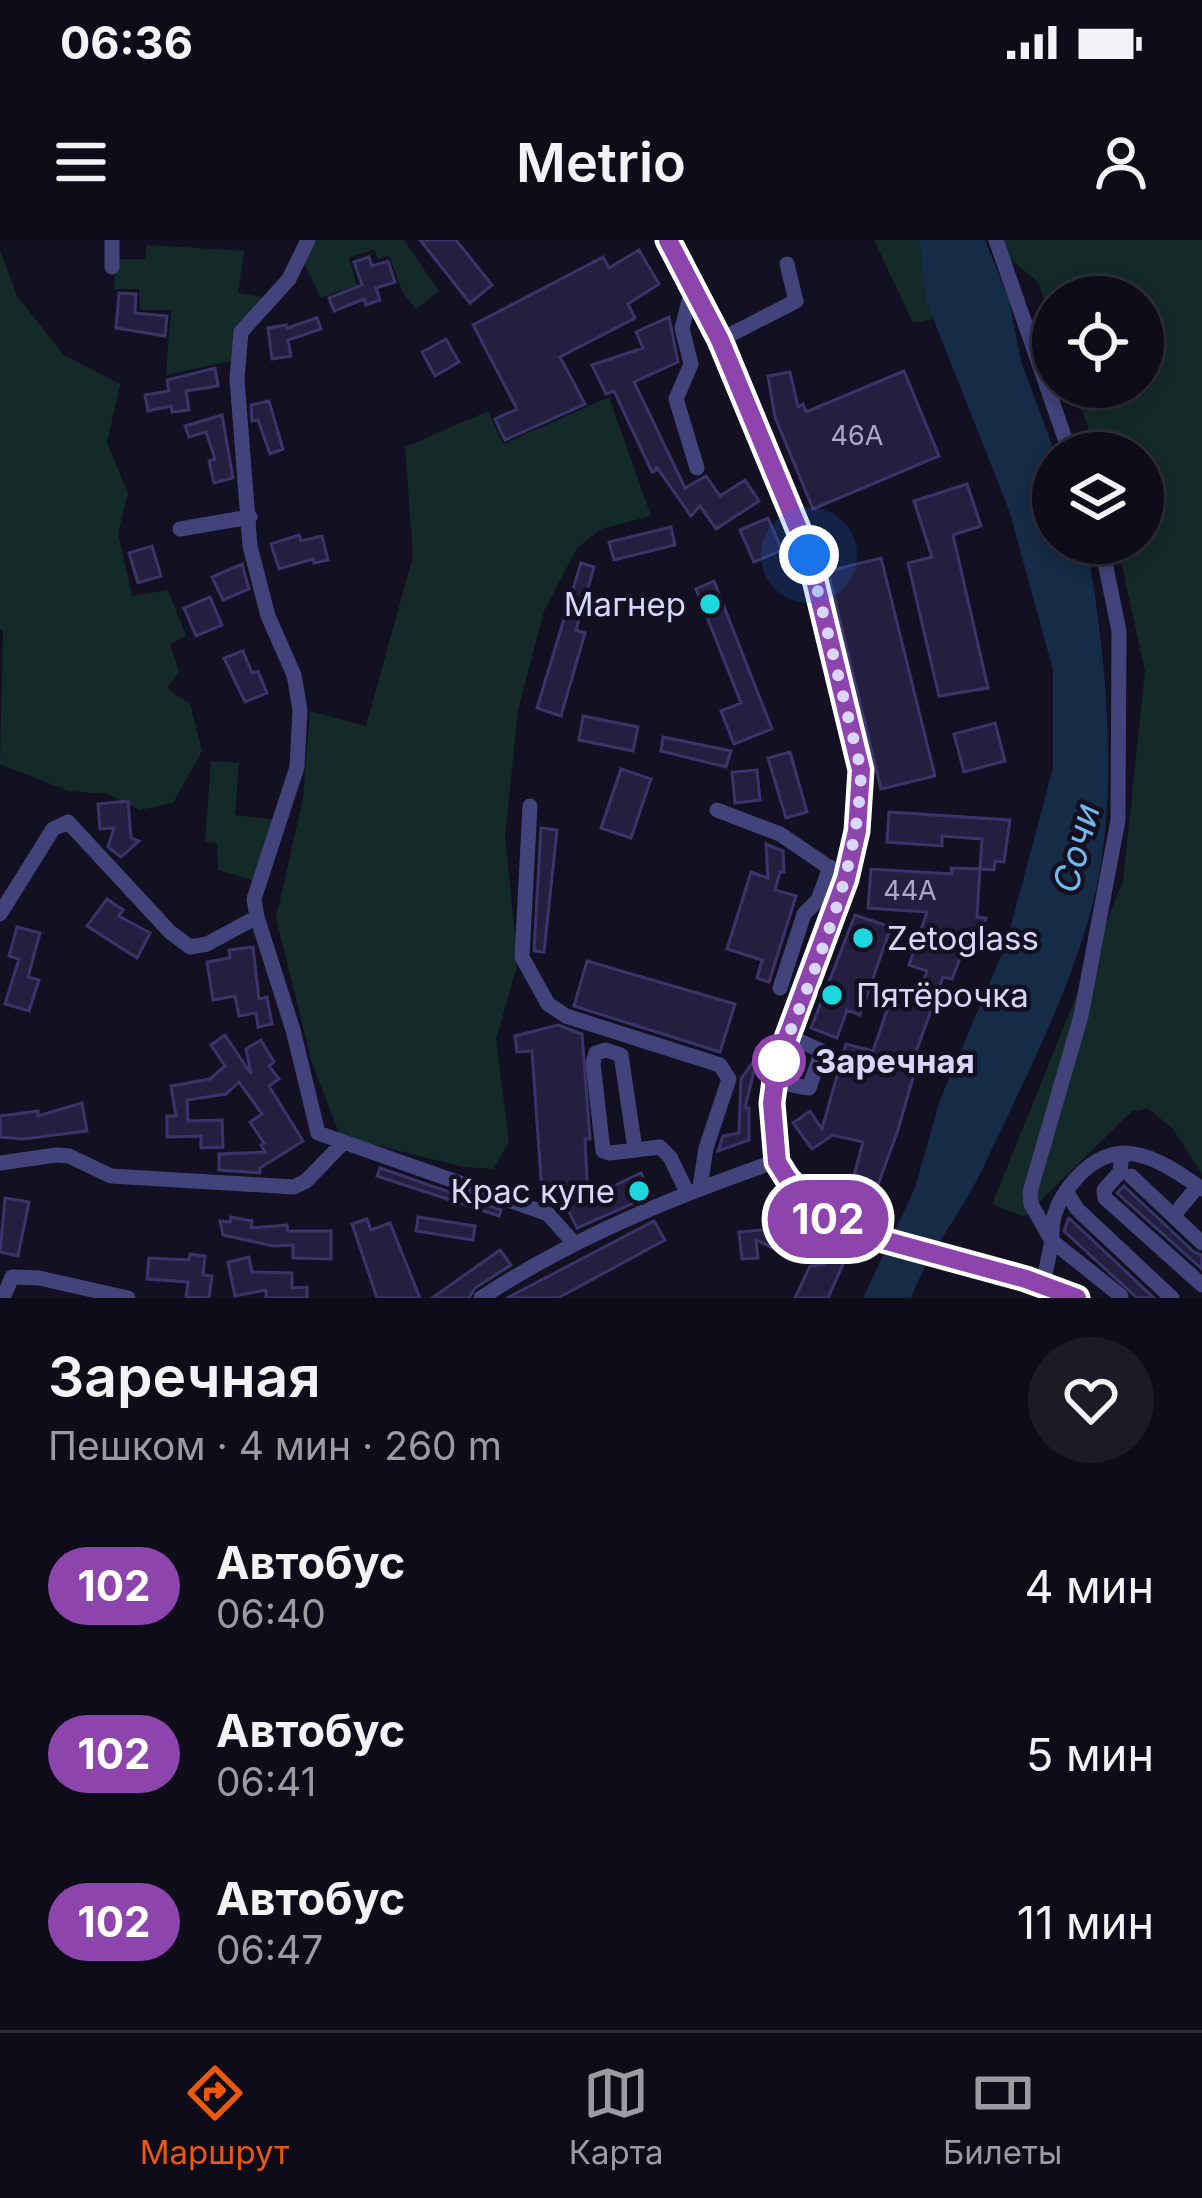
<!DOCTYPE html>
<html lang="ru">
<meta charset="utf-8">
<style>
body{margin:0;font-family:Inter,sans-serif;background:#1c1a26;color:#f1f3f6;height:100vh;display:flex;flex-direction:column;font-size:45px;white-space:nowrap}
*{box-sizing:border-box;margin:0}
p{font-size:39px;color:#9b9ba2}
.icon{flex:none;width:66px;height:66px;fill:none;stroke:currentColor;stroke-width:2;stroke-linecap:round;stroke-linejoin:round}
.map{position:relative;height:1058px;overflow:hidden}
.details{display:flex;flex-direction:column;background:#0e0c19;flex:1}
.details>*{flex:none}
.badge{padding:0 24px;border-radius:39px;font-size:42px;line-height:78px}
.tools{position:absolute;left:1032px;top:36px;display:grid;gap:24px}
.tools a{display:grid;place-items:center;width:132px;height:132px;border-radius:50%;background:#0e0c19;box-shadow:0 6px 18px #0003,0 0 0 3px #2e2c38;font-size:60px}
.you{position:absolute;width:60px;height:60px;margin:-30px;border:9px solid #fff;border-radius:50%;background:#1a73e8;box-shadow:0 0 0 18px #1a73e833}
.map>.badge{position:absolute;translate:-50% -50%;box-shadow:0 0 0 6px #fff}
.round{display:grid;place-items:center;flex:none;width:126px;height:126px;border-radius:63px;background:#1c1a26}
.head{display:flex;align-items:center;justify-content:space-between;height:204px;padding:0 48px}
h1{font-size:57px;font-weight:600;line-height:90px}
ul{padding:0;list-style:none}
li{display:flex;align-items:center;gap:36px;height:168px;padding:0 48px}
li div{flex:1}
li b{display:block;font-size:45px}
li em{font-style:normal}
li .badge{min-width:132px;font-weight:700;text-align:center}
.status{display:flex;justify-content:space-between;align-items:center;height:84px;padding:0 60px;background:#0e0c19;direction:ltr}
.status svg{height:33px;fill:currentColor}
header{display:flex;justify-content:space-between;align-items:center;height:156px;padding:0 48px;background:#0e0c19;font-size:54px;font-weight:600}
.tabs{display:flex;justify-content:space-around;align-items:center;height:168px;border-top:3px solid #2e2c38;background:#0e0c19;font-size:33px;color:#9b9ba2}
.tabs a{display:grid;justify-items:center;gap:6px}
.tabs .current{color:#ea580c}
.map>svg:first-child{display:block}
</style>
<div class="status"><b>06:36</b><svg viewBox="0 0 49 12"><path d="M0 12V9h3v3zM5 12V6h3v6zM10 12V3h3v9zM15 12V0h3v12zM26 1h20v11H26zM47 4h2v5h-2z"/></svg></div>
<header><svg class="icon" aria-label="menu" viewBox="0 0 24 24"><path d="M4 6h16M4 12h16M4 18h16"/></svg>Metrio<svg class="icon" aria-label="person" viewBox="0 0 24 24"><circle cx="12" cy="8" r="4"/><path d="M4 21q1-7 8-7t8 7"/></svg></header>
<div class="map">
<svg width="1202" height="1058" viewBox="0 0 1202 1058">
<rect width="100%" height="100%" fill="#121021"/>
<path fill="#142a28" d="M312,0H404L439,51L416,69L403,53L389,16L378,19L374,9L349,18L357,45L321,58L304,23Z
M874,0H919L925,58L933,79L913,83Z
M987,0H1202V934L1173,889L1148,868L1131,872L1024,977L992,964L1123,641L1145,431L1117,303H1143V213H1097L1074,147H1143V57H1053V85L1038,42Z
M147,5L244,11L238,53L263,57L235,120L166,135L171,70H140L139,49H114L117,19H145Z
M0,10L17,56L64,115L120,144L107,203L128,253L118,293L132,356L168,350L186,396L170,404L179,432L167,448L190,464L202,511L173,563L140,570L108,554L69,551L0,524L3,392L0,389Z
M609,157L651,276L601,289L577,308L544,371L518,470L505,597L518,723L496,799L509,902L493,929L464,927L359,901L343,903L312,823L276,678L303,558L310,471L366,486L413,316L405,207L488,171L503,204Z
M211,521L239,523L235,575L278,580L257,641L218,630L217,603L205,602Z"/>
<path fill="#162b45" d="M919,0H985L1009,60L1021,121L1055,213L1053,303H1086C1106,408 1120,554 1094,659C1070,754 1023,842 982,930C961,974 928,1013 911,1058H863L915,948L940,860L1006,704L1053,528V430L1009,270L925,58Z"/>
<path fill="#241f3f" stroke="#3b3468" stroke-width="3" d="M420,0H456L492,45L470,63Z
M639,10L659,44L628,64L635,78L560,117L585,164L505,200L495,179L517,169L473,85L603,17L609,28Z
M369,17L372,26L388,21L395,42L376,48L380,60L366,65L364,59L334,71L329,58L362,45L354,22Z
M119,53L136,54L135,73L167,76L165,96L116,88Z
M669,77L678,122L634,142L685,248L706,236L720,256L745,240L759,261L716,289L700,266L691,276L656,226L657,230L652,232L614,151L606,154L592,125L643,108L636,92Z
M317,78L321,89L288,100L291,116L272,119L268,88L286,85L287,88Z
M446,99L459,122L435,136L422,112Z
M215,128L218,146L186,151L189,170L172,172L171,166L148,171L145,155L169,151L167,140Z
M904,131L939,216L813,269L775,177L768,136L790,132L798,167L803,164L806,172Z
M269,161L283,209L270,214L258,180L252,181L251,165Z
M222,175L233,238L214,243L209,221L215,219L206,192L189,197L185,186Z
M967,244L981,286L953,295L988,448L939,456L908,323L932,317L914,261Z
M768,278L782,310L754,322L740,290Z
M671,287L675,305L614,320L609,302Z
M299,295L301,301L322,296L328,320L314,323L313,319L279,329L271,304Z
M152,306L161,336L138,343L129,313Z
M881,318L935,536L881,549L828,331Z
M581,323L594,327L576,390L585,393L561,476L537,468Z
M242,324L249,349L223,360L212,337Z
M714,341L772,489L734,504L721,471L741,463L696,349Z
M210,357L222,385L196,396L184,368Z
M243,411L252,433L258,431L267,453L245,462L224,418Z
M583,476L638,487L633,511L579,500Z
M995,483L1005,521L964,532L954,494Z
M663,497L731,511L726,527L661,511Z
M790,512L807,572L786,578L768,518Z
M621,529L651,539L631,598L601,588Z
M757,530L760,560L735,563L732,532Z
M128,561L131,598L139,601L121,617L108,607L114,588L100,589L98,564Z
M889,572L1010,580L1004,622L995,621L994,630L980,629L982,599L942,596V606L887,602Z
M541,588L557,590L544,712L534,711Z
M766,604L783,611L784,632H780L775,650L796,656L769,742L757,738L762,720L727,709L751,632L768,638Z
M951,628L980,629L977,677L986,678L981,694L968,698L952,739L943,737L916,812L920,813L898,890L872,961L849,954L863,902L833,895L812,909L793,883L810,871L822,889L846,804L873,811L894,750L918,758L927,731L909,725L927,672L868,668L871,629L952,634Z
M107,659L123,670L119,676L150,693L137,718L87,686Z
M855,675L891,687L860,775L847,770L837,798L811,788Z
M17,687L40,693L28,737L39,740L29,771L5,764L19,719L9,716Z
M253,707L259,759L267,757L272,784L258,787L256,773L239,776L235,756L213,760L207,722L230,718L229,710Z
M587,721L735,764L720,812L574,766Z
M558,785L582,794L590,899H585L588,958L641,933L652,955L577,988L559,952L542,953L532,811L517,812L515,796Z
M225,795L251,834L246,809L261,800L274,822L269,826L279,839L269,846L303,901L260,928V933L219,930V914L265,912L261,905L264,903L250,882L262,874L239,842L226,854L187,860L188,881L222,880L223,907L201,908V896L167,897V876H176L171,846L210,839L225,826L211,805Z
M758,815L745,868H749V900L718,911L723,896L739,893L741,839Z
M82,863L87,891L23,899L0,897V876L38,871V876Z
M380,928L501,970L499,976L377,936Z
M1124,946L1194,1012L1202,1015V1029L1117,953Z
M5,958L29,962L18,1016L0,1012Z
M231,977L252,981L251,988L287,985L288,991H331V1019L293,1018V1005L273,1006L223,995L220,981L230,982Z
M418,977L475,986L473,1000L416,991Z
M1069,977V978L1154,1058H1137L1064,991Z
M367,979L371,990L390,983L420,1058H377L352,984Z
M773,979L847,1015L828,1058H795L810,1026L824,1024L822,1012L788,1015L756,1000L758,1018L742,1019L739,992L772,989Z
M654,981L665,1000L558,1058H507Z
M500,1010L511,1025L475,1048L469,1058H432Z
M190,1014L205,1016L203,1035L212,1036L209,1058L186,1057L188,1042L147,1039L149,1018L189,1020Z
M249,1017L252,1032L292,1033V1048L307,1047V1058H266V1050L235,1056L228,1022Z"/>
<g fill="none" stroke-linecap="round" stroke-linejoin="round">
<path stroke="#41437a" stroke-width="15" d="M112,0V27
M308,0L289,39L241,92L237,139L250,306L268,376L294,435L300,470L297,527L254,659L257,677L293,790L318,893L548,974L573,1002
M668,0C704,52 726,115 750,173C769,220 793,267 810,316C824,358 832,404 842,448C853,497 866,542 857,592C842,686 746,835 778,923C806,999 956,1020 1026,1039
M996,0L1070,213
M693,45L682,88L691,124L676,159L697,228
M720,100L796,61L787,24
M180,289L250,277
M530,566L522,717L548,764L566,776L720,825L729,839L706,908L700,947
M717,570L780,594L846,639
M0,674L53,589L68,582L170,692L190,707L207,704L257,677
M780,748L804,674L818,660L830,627
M775,842L809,848L822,811L788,796
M635,909L621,815L606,810L596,813L593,823L603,911L610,913L660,907L670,917L687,952
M1122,913L1120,932L1104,950L1105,958L1202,1045
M0,923L56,915L69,916L111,936L294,947L306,941L343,903
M1131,936L1202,1003
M1066,951L1077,969L1172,1058
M1174,975L1198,946
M1043,1044L1052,1001L1031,964L1030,952L1081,776L1118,580L1119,391L1101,303
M1121,1056L1052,1001C1051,979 1056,965 1069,947C1112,891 1153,914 1202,949
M3,1058L12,1037L39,1038L128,1058
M481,1058C574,997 673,957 777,921"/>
<path stroke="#b36beb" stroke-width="18" d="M1026,1039L1077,1058"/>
</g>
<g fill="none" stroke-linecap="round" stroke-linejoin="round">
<defs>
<path id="line" d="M668,0L720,100L809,315L861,530L857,591L846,639L777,825L772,863L777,922L787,938L823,976L850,991L1026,1039L1077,1058"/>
</defs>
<use href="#line" stroke="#fff" stroke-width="27"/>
<use href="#line" stroke="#8e44ad" stroke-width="18"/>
<path stroke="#d8d6fa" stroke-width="12" stroke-dasharray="0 21.6" d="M779,821L777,825C814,729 859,634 861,530L809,315"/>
</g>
<g fill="#1dd7de" stroke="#121021" stroke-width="4.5">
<circle cx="710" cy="364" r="12"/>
<circle cx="863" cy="698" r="12"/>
<circle cx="832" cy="755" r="12"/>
<circle cx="639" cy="951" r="12"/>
</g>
<circle fill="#fff" stroke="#8e44ad" stroke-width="6" cx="779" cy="821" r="24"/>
<g text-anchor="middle" stroke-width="9" stroke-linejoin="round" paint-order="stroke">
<g font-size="27" fill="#aba8cb">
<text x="857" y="205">46А</text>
<text x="910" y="660">44А</text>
</g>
<g font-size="33" fill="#d8d6fa" stroke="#121021" text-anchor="end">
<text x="686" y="376">Магнер</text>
<text x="887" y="710" text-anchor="start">Zetoglass</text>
<text x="856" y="767" text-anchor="start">Пятёрочка</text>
<text x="615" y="963">Крас купе</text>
</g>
<g font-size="33" font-weight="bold" fill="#d8d6fa" stroke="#121021" text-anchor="start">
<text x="815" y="833">Заречная</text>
</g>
<g font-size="36" font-style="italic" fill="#71bbec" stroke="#121021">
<text transform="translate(1076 608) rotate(-75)" y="13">Сочи</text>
</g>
</g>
</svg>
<div class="tools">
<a><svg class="icon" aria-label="locate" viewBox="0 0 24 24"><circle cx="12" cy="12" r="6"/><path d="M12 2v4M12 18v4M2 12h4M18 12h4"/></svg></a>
<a><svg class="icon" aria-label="layers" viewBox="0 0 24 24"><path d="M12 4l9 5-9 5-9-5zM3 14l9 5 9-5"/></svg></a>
</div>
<div class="you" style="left:809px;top:315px"></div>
<b class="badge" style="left:828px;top:979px;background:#8e44ad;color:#fff">102</b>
</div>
<section class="details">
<div class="head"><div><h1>Заречная</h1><p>Пешком · 4 мин · 260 m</p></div><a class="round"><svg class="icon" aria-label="heart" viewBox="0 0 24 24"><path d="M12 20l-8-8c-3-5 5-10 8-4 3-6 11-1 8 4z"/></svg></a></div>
<ul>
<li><span class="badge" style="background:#8e44ad;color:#fff">102</span><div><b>Автобус</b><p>06:40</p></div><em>4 мин</em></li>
<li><span class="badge" style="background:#8e44ad;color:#fff">102</span><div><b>Автобус</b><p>06:41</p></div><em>5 мин</em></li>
<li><span class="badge" style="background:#8e44ad;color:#fff">102</span><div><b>Автобус</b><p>06:47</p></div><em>11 мин</em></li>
</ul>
</section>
<nav class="tabs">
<a class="current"><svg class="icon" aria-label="directions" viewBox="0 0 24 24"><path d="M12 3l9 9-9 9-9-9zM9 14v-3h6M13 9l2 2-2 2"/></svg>Маршрут</a>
<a><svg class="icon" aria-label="map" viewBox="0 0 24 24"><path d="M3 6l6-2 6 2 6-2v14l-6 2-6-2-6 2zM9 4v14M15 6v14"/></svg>Карта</a>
<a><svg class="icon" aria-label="tickets" viewBox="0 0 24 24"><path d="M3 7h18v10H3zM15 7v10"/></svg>Билеты</a>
</nav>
